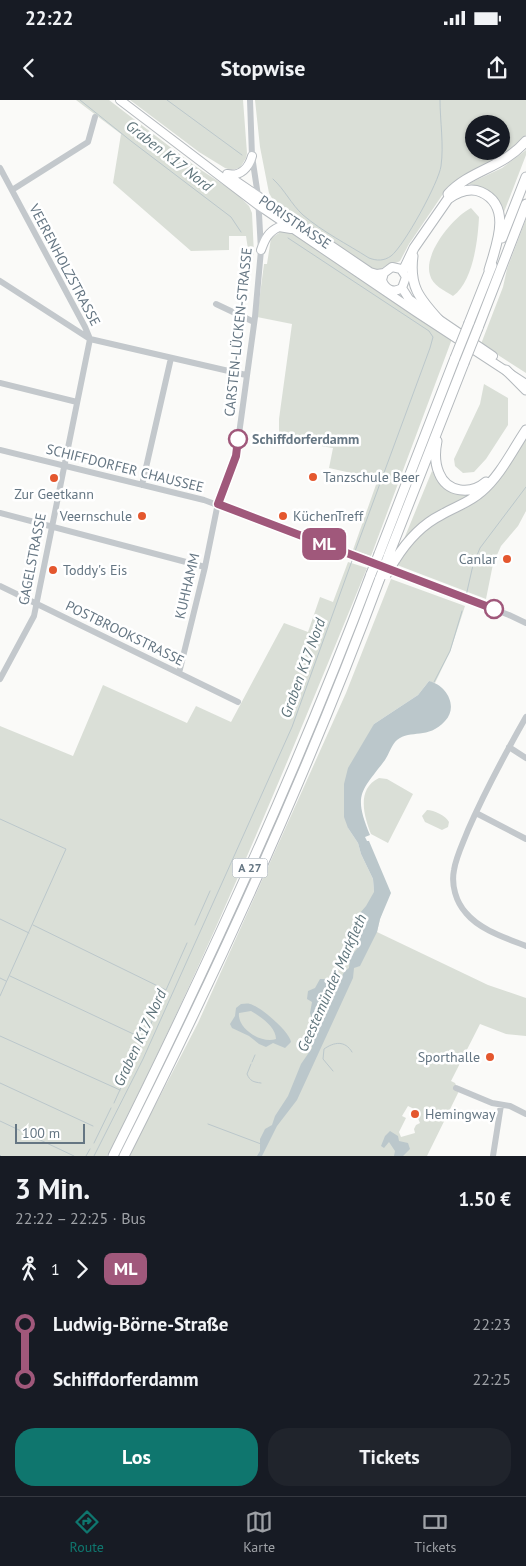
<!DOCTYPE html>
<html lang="de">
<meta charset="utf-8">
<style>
body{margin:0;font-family:"PT Sans",sans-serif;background:#20242c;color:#f1f3f6;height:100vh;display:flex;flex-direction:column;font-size:19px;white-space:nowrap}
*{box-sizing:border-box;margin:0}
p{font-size:16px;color:#9ea1a6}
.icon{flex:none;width:28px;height:28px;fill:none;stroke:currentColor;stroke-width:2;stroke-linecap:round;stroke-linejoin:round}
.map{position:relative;height:1056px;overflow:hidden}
.details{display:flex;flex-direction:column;background:#171b24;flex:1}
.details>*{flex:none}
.badge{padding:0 10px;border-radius:8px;font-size:18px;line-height:32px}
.fabs{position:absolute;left:465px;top:15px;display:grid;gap:10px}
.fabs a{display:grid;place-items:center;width:45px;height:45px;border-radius:50%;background:#171b24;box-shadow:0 1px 4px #0004;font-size:25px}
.scale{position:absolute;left:15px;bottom:12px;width:70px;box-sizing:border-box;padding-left:5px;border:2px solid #657683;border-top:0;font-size:14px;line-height:18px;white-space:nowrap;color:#657683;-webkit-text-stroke:4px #fff;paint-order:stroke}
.map>.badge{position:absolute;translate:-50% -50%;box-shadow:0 0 0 2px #fff}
.legs{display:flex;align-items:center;gap:8px;height:55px;padding:0 15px;font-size:16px}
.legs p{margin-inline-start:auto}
.overview{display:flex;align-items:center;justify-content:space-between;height:85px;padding:0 15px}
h1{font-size:28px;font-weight:600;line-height:38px}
.action{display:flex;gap:10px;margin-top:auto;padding:10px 15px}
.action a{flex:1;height:58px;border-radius:20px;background:#0f766e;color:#fff;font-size:20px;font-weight:600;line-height:58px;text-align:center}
.action a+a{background:#20242c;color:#f1f3f6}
ul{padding:0 15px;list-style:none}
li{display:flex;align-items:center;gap:18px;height:55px;font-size:19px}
li i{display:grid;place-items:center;width:8px;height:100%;margin:0 6px;background:currentColor}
li i::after{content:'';width:12px;height:12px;margin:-6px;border:4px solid;border-radius:50%;background:#171b24}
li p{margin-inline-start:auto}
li:first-child i{background:linear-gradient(#0000 50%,currentColor 0)}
li:last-child i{background:linear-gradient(currentColor 50%,#0000 0)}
.status{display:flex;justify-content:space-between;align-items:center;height:35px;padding:0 25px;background:#171b24;direction:ltr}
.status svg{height:14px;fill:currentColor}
header{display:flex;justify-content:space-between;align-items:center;height:65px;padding:0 15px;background:#171b24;font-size:22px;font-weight:600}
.dock{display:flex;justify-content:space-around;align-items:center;height:70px;border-top:1px solid #363941;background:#171b24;font-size:14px;color:#9ea1a6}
.dock a{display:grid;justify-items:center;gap:2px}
.dock .current{color:#0f766e}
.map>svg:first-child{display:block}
</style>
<div class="status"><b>22:22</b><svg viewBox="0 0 49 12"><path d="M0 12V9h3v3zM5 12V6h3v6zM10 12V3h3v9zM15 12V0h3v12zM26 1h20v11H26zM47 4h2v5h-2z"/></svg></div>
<header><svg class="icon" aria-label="back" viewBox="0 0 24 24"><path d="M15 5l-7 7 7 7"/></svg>Stopwise<svg class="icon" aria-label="share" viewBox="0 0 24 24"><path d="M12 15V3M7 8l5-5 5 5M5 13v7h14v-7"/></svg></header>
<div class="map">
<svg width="526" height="1056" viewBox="0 0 526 1056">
<rect width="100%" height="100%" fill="#fafaf8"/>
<path fill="#dadfd7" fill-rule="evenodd" d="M76,0H109L195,66L236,93L249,106L252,113L254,155L249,156L246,136H229V150L191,151L113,83L121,34Z
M130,0H243L247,53L246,58L240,68L231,70L225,68L199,52Z
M255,0H526V35L505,55L454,83L445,91L409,144L400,161C395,164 392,163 387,165C381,168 380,172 372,170L281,109L282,106L273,100L269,93L260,47ZM474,24H501V51H474Z
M526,50V55L504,112C497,95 487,86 468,84L502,68Z
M471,108L479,117C478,140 473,182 453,196C445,191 432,185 430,175C423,154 453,117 471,108Z
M526,119V273L481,244L503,187L507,169Z
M278,129L293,131L452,239L371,456L353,450L378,379L329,368L333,348L279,339V319L292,224L257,217L264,164H267L271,138L279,133Z
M484,284L508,298V325L486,359L474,372L463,373L455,366L454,359L480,304Z
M526,338V411L518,426L501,446L493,464L486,499L397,465C411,443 422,429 445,417C458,410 472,406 483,396C500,381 513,357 526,338Z
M432,371C441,386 453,395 471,395L421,423L404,439Z
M348,462L367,468C286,666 205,865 107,1056H0V626L73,656L103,585L187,623L196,606L231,622L284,523L308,532L320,497L333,502Z
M391,479L465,506L450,552L435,583L429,581L418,595L374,624L348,728L358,743L361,754L373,779L374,792L384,807L380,819L377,832L488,885L526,898V936L506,934L480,924L451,981L455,983L459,991L427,1056H129L198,923L346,593ZM408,1006L414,1009L420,1023L416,1025L414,1029L415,1033L401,1037L399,1032L406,1018L402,1016Z
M379,678L387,679L413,694L388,743L371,734C364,716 356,689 379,678Z
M427,710C434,710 446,716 449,722L448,727L442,730L425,722L422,716Z"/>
<path fill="#bbc7cb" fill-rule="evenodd" d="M429,581C446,585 459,606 445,621C428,640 411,629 397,640C392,644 389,654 385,660C361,692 353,694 370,735L365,737L367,741H369L391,793L380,819L377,832L360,866L354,868L353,878L297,1000L277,1026L262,1056H257L260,1051V1039L265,1029L272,1025L275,1016L288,996L301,964L312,948V942L317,932L310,913L312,902L307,899L308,891L315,888L320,879H328L332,883H339L344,872L349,868L350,857L357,849L359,844L354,830V820L366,806L374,792L373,779L361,754L358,743L348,728L344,717V684L348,668L374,624L418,595Z
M241,904C244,904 247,903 250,904C260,906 290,932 291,942L285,948L273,943L266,947L259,944L249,936L232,928L230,924L235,916L236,908ZM251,911C261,917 276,927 276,939C262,944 237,929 239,913Z
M390,1031L398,1036L399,1041L408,1043L410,1049L403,1056H394L395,1051L389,1042L384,1048L381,1046L385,1036Z"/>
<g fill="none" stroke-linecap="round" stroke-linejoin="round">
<path stroke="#bbc7cb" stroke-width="1" d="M80,0L131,41L231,117L241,132
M167,0L242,55
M273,79C285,90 291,104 303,115C323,132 347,144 369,158C377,161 384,161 391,156C404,146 439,82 441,66C444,45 440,21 440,0
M288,138L429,231L433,237L430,248L354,454
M466,496L473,465L480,448L526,387
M434,582L450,551L462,511
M0,719L66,749L0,896
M0,819L29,833
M33,825L166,890L187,843
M195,825L210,791
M10,876L144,939L162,899
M0,878L6,881
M0,936L120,990
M252,962L255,955
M251,964L247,974C250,981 253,982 261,983
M333,971L323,959L324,949C334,942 345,940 352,952
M126,977L144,939
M0,983L93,1026
M114,1003L123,983
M0,1021L74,1056
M208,1024L261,1044
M94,1043L111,1008
M0,1055L1,1056
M86,1056L90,1049
M94,1056L143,959L292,627L353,458"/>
<defs>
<path id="major" d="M120,0L258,105L416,212L526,284
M227,74C241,77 249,67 252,56
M227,75L370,172L377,174L384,173
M261,150C265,139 268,132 279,127L291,129
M370,177L382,180C385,190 394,193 402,188L406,177L401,169L392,167L384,173L382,180
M402,188L409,199L493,256"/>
<path id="highway" d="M448,94C470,70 503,68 526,41
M502,138L526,77
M413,156C409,186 419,198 439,220
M403,171L414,148L448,99C458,92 469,87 481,92C513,106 496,146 489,170
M469,223L492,165
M478,228L526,104
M506,270L526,290
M437,341C435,351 435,364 439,373C447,393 471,395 486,382
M379,454L455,258
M388,457L464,263
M395,460C407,441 421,425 441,415C454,407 469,403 481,392C500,376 512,351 526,330
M113,1056C208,866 296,673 371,474
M124,1056C219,868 307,675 380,478"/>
</defs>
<use href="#major" stroke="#b5babe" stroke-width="10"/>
<use href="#highway" stroke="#b4b9bd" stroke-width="11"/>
<path stroke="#c3c8cc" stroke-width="6" d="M0,68L85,227L90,239L34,516L0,579
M12,90L88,42L95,17
M0,181L90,239L246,275
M216,204L254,222
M0,283L77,302
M0,350L204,400L422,481L509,515L526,523
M142,385L171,258
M0,413L205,467
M0,486L238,602
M179,573L205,467L219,398L236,356L255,217L261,150L258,96L252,56L250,0
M526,617C505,654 485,691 468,730C463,743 456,757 454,770C451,785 456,802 466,813C480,830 506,838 526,846
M509,647L526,658
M476,713L526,739
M456,988L492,1003L510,1006L526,1014
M493,1056L501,1005"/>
<use href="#major" stroke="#fff" stroke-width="8"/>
<use href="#highway" stroke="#fff" stroke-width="9"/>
<defs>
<path id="highway-bridge" d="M455,258L469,223
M464,263L478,228
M371,474L379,454
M386,475L395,460
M380,478L388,457"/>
</defs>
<use href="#highway-bridge" stroke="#b4b9bd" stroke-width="11" stroke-linecap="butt"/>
<use href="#highway-bridge" stroke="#fff" stroke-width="9"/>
</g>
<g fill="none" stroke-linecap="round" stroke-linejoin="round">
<defs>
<path id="line-1" d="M238,339L236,356L218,404L494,509"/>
</defs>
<use href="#line-1" stroke="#fff" stroke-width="11"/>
<use href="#line-1" stroke="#a0587b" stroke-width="8"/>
</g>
<g fill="#fff" stroke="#a0587b" stroke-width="2.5">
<circle cx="238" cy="339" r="9"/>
<circle cx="494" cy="509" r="9"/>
</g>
<g fill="#e4572e" stroke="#fff" stroke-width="2">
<circle cx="313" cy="377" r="5"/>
<circle cx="54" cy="378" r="5"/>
<circle cx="142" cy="416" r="5"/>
<circle cx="283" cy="416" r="5"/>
<circle cx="507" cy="459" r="5"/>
<circle cx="53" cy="470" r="5"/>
<circle cx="490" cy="957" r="5"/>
<circle cx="415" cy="1014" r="5"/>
</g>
<g text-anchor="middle" stroke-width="5" stroke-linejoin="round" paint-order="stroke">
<rect fill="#fff" stroke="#939fa8" stroke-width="1" x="232.5" y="758.5" width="35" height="19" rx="4"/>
<g font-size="12" font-weight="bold" fill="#657683">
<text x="250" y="772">A 27</text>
</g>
<g font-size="14" fill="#657683" stroke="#fff">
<text transform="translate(295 122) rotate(34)" y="5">PORISTRASSE</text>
<text transform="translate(65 165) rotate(62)" y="5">VEERENHOLZSTRASSE</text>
<text transform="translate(238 232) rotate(-84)" y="5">CARSTEN-LÜCKEN-STRASSE</text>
<text transform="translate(125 368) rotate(14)" y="5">SCHIFFDORFER CHAUSSEE</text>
<text transform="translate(32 459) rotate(-79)" y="5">GAGELSTRASSE</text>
<text transform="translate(187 486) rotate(-77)" y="5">KUHHAMM</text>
<text transform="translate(125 533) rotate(26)" y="5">POSTBROOKSTRASSE</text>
</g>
<g font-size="14" font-weight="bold" fill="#657683" stroke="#fff" text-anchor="start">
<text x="252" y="344">Schiffdorferdamm</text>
</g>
<g font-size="14" fill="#657683" stroke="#fff" text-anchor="start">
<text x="323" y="382">Tanzschule Beer</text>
<text x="54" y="399" text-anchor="middle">Zur Geetkann</text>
<text x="132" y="421" text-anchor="end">Veernschule</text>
<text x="293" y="421">KüchenTreff</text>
<text x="497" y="464" text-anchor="end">Canlar</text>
<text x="63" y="475">Toddy's Eis</text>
<text x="480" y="962" text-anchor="end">Sporthalle</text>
<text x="425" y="1019">Hemingway</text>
</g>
<g font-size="15" font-style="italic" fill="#60757c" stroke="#fff">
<text transform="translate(169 56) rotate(38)" y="5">Graben K17 Nord</text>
<text transform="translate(303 568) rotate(-70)" y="5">Graben K17 Nord</text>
<text transform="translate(332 883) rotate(-66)" y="5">Geestemünder Markfleth</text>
<text transform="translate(140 938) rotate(-65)" y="5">Graben K17 Nord</text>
</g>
</g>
</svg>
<div class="fabs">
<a><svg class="icon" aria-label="layers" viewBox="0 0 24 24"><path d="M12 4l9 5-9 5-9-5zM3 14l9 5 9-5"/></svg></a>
</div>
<div class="scale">100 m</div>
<b class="badge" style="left:324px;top:444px;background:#a0587b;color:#fff">ML</b>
</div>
<section class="details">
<div class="overview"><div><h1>3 Min.</h1><p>22:22 – 22:25 · Bus</p></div><b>1.50 €</b></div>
<div class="legs"><svg class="icon" aria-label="walk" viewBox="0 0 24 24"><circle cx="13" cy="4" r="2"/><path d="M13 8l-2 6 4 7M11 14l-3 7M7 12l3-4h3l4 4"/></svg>1<svg class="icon" aria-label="forward" viewBox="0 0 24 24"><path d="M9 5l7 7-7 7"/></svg><b class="badge" style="background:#a0587b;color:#fff">ML</b></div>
<ul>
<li><i style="color:#a0587b"></i><b>Ludwig-Börne-Straße</b><p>22:23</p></li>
<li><i style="color:#a0587b"></i><b>Schiffdorferdamm</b><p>22:25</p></li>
</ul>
<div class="action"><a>Los</a><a>Tickets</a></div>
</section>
<nav class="dock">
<a class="current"><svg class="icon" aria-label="directions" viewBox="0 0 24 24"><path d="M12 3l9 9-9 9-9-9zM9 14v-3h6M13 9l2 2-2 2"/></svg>Route</a>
<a><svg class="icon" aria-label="map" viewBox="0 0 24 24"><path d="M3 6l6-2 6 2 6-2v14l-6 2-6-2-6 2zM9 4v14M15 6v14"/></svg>Karte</a>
<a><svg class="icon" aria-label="tickets" viewBox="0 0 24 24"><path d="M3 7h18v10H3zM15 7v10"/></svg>Tickets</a>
</nav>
